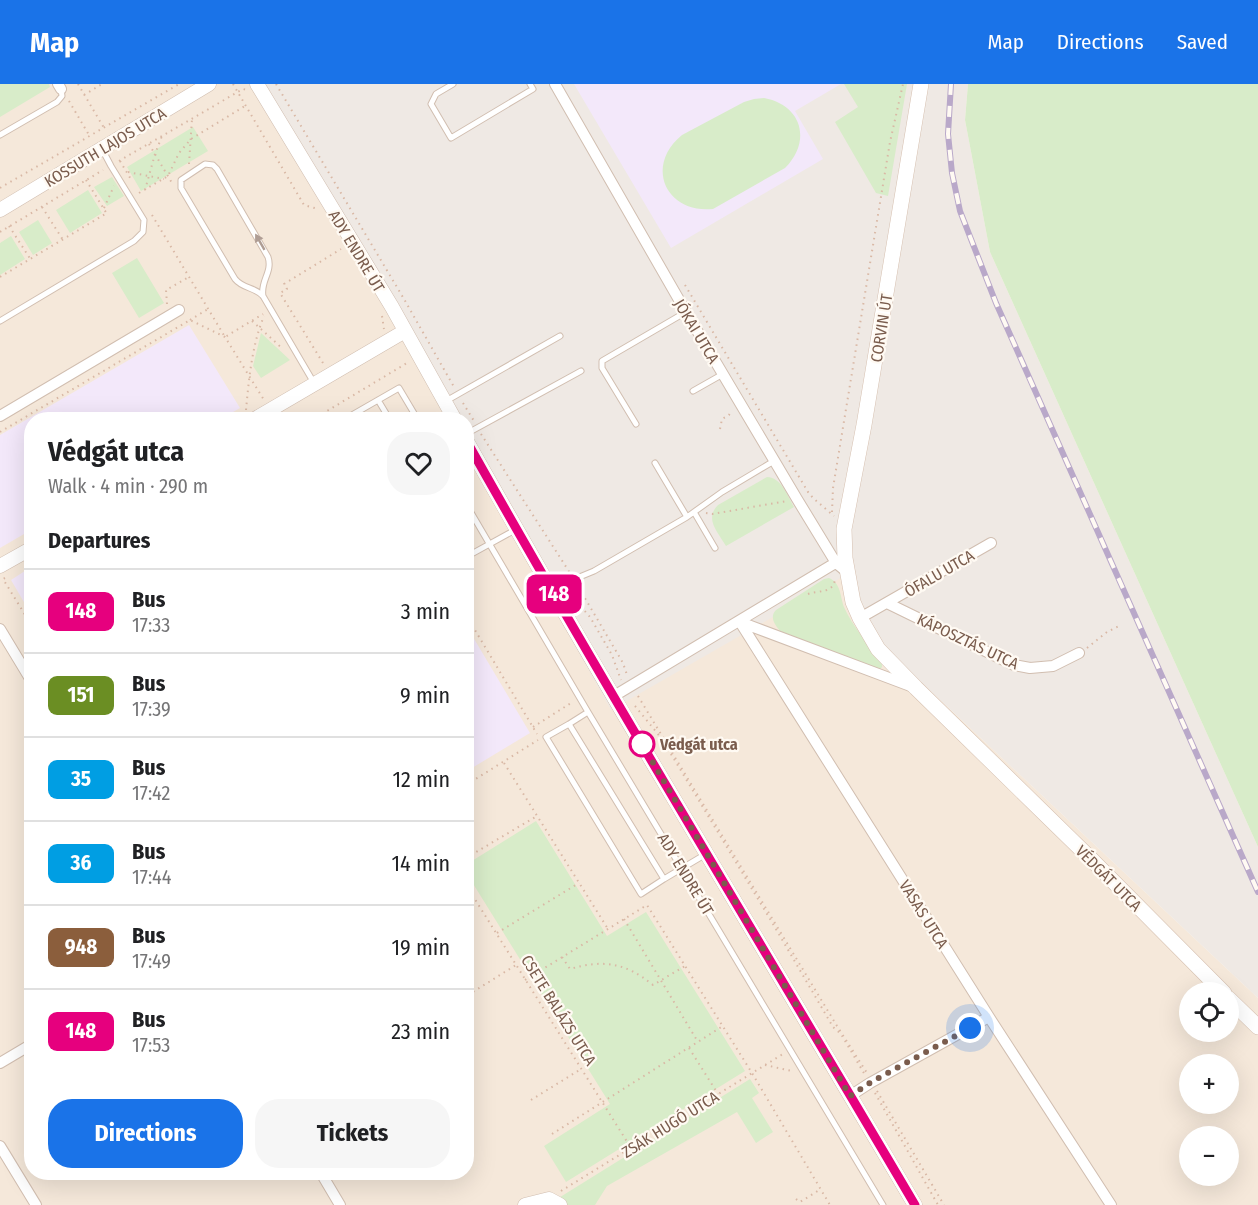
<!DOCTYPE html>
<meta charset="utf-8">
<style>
body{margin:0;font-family:"Fira Sans Condensed",sans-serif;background:#f6f6f6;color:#202124;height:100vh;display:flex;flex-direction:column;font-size:22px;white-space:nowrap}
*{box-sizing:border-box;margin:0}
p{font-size:20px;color:#757577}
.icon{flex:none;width:33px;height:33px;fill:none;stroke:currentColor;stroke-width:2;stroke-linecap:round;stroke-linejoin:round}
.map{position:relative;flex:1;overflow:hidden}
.side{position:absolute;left:24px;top:328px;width:450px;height:768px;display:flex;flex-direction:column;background:#fff;border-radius:24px;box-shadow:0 6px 24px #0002}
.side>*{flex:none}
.badge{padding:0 12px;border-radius:9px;font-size:21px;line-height:39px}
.tools{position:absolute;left:1179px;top:898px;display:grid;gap:12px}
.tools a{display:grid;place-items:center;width:60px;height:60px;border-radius:50%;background:#fff;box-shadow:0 6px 24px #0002;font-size:30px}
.you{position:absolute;width:30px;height:30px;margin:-15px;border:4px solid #fff;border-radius:50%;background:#1a73e8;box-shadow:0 0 0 9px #1a73e833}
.map>.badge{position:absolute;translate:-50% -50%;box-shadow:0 0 0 3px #fff}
h2{padding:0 24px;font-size:22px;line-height:54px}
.round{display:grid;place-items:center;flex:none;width:63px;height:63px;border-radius:24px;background:#f6f6f6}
.overview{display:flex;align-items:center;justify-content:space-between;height:102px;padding:0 24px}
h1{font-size:28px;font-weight:700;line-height:45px}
.cta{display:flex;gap:12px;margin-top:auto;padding:12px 24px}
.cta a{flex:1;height:69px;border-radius:24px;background:#1a73e8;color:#fff;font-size:24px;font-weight:700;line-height:69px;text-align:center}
.cta a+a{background:#f6f6f6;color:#202124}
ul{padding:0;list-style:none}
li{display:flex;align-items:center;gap:18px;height:84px;padding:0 24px;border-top:2px solid #e0e0e0}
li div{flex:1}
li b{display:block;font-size:22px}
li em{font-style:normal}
li .badge{min-width:66px;font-weight:700;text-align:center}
header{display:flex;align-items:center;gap:36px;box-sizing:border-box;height:84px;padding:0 30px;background:#1a73e8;color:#fff}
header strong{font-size:28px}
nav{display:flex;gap:33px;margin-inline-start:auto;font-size:21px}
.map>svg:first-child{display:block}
</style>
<header>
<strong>Map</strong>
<nav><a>Map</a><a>Directions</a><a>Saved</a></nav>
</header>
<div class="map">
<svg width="1258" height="1121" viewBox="0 0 1258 1121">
<rect width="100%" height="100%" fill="#fdf6ec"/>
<path fill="#f5e8da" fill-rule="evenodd" d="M0,0H259L448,336H32V1089H466L467,369L851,487L857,538L1258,914V1121H0ZM1190,909H1228V948H1190ZM1190,981H1228V1020H1190ZM1190,1053H1228V1092H1190Z"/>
<path fill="#efe9e4" d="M259,0H968L965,36L990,168L1258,763V914L857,538L851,488L611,626L467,369L466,336H448Z"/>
<path fill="#f3e8fa" d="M574,0H841L795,27L823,75L671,164Z
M189,241L240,324L219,336H32L31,446L0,464V351Z
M31,483V530L11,496Z
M467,543L530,649L467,687H466Z"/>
<path fill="#d8ecc9" d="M0,0H49L50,3L0,33Z
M844,0H907L888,112L876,109L835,38L858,23Z
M968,0H1258V763L990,168L965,36Z
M764,14C802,21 812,57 785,84L713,125C666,130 644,82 682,51L744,18L754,15Z
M193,43L208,67L141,107L127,83Z
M112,93L124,112L107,122L94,103Z
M88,106L102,129L70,149L56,126Z
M38,136L52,159L33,171L19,148Z
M11,152L25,175L0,191V159Z
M137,174L164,219L139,234L112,189Z
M261,249L290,276L261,294L253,282Z
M767,393C782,394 787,411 794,423L726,462C718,448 704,435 718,421Z
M829,494C841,499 840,512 844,523C853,543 869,561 882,579V583L880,585H875L780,547C775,541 769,533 776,526L824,495Z
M536,737L607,852L646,828L745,987L566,1098L544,1062L610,1020L467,790V780Z
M750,995L759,1009L752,1014L773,1048L756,1059L737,1028L607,1102L595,1121H568L557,1115Z"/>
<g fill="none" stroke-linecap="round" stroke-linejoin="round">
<defs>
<path id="service" d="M453,0L436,10L431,20L451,54L533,5L530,0
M0,51L57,18L62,12L61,5
M263,212C260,197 273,188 268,173L217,85L213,81L205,80L181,96V104L235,195C243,205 255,203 263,212L314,299
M0,237L134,157L143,148L144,136L111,82L102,65
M693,307L723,290
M378,316L390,336
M446,317L560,252
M355,336L352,331L399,304L418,336
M636,340L602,284V277L686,228
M466,350L581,287
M655,379L687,433
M466,420L588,628L883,1121
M694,428L715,464
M466,473L515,446
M555,508L577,494L594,487L687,433L722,408L774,377
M588,628L569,640L664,795L706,770
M569,640L546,653L641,810L664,795"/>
<path id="minor" d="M58,0L61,5
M555,0L686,228L797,415L836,479L847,488
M0,332L179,226
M887,519L1014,581L1030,584L1053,582L1079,569
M860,534L991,459
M740,538L989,933L1111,1121
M740,538L913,603
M0,545L32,598
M614,612L842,475
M0,979L32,960
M850,1012L870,999L989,933
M0,1062L36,1121
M321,1089L340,1121"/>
<path id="tertiary" d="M257,0L392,223L455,336
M0,126L209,0
M253,336L405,247
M466,356L553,509L623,629L915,1121
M0,482L32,464
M525,1121L549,1115L560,1121"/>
<path id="secondary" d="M921,0L864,341L844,445L845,474L853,518L860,534L878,565L916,604L1091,775L1224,909
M1228,914L1258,943"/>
</defs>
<use href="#service" stroke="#d1beb0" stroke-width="7"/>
<use href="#minor" stroke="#d1beb0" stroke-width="12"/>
<use href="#tertiary" stroke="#d1beb0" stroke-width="15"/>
<use href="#secondary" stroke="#d6c0b0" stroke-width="16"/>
<path stroke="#d9b8a5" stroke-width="2" stroke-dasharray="1.5 4.5" stroke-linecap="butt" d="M78,0L104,44
M233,0L304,121L318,125
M276,0L404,215L454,303
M84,11L102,0
M69,17L89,51
M149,60L172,99
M119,77L243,5L247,6
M120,77L132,97
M189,80L192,35
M128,88L164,95
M86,96L107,130
M0,104L179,0
M145,106L155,70L162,52
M139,109L168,92L179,69L191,55L245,22
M42,123L63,156
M104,124L114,102
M152,131L225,253L263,230
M9,142L31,176
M0,148L103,86
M0,193L107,129
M685,201L808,408L813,414L834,432
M167,220L166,206L189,193
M382,232L384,245
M190,236L208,225
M252,237L283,265
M323,279L280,209L287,205L284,200L341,165
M463,319L474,337
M246,326C249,294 252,261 264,232
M229,336L242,329
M312,336L407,279
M720,345L722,335L729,331L731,326
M0,348L190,236L225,253L264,316
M481,350L570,489
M832,428L833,404L890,58L903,0
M706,429L712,430L787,417
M5,494L3,495L32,542
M579,504L623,579L627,591
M569,509L590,533L612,571L621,596
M808,510C819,506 832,510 835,496
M466,531L537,650
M1087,564L1107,548L1119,542
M638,612L837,942L867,989
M635,622L662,655L773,840L833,943L841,950L865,991
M533,643L571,619
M504,679L608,845
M466,701L538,656
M466,774L537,732
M466,801L631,1064
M624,835L698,958
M497,849L579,799
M562,873L570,885C604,875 626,879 653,901L685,882
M525,896L647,821L752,989L830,1121
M468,911L516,881
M689,964L718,1010
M765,981L792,987
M877,1007L944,1121
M875,1009L938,1121
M531,1016L581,985
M552,1050L723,942
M561,1107L783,970
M796,1115L800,1118L821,1105"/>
<use href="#service" stroke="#fff" stroke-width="5"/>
<use href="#minor" stroke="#fff" stroke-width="10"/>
<use href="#tertiary" stroke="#fff" stroke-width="14"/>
<use href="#secondary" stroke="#fff" stroke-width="15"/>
<defs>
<path id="rail" d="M951,0L948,50L952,89L960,127L996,219L1258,808"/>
</defs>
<use href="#rail" stroke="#b9a8c9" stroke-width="6"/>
<use href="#rail" stroke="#fffaf3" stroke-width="4" stroke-dasharray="11" stroke-linecap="butt"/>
</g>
<defs><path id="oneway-solid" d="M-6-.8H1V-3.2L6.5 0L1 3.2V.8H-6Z" transform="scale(1.5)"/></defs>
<use fill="#af9d94" href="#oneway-solid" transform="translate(260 158) rotate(-120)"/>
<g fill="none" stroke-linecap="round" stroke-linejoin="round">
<defs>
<path id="line" d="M466,356C611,614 765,866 915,1121"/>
</defs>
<use href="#line" stroke="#fff" stroke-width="14"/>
<use href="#line" stroke="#e6007e" stroke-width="9"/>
<path stroke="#7a5c4d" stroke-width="6" stroke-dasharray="0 10.8" d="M642,660L850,1012L873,997L970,944"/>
</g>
<circle fill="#fff" stroke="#e6007e" stroke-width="3" cx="642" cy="660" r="12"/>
<g text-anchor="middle" stroke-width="4.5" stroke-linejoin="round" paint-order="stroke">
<g font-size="16" fill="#7a5c4d" stroke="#fffaf3">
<text transform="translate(105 63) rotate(-31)" y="6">KOSSUTH LAJOS UTCA</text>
<text transform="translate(357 167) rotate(59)" y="6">ADY ENDRE ÚT</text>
<text transform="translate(881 244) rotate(-81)" y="6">CORVIN ÚT</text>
<text transform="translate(697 247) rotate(59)" y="6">JÓKAI UTCA</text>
<text transform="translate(939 489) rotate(-30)" y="6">ÓFALU UTCA</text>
<text transform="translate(968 557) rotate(25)" y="6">KÁPOSZTÁS UTCA</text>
<text transform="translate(686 790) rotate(59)" y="6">ADY ENDRE ÚT</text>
<text transform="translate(1109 794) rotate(45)" y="6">VÉDGÁT UTCA</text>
<text transform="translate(924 830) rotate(58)" y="6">VASAS UTCA</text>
<text transform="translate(559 926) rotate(58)" y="6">CSETE BALÁZS UTCA</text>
<text transform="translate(670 1040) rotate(-32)" y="6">ZSÁK HUGÓ UTCA</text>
</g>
<g font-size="16" font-weight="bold" fill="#7a5c4d" stroke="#fffaf3" text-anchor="start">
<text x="660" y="666">Védgát utca</text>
</g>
</g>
</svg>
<div class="tools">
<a><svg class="icon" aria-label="locate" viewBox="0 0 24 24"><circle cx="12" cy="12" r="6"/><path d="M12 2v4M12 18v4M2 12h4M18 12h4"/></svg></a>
<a>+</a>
<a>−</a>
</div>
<div class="you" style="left:970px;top:944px"></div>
<b class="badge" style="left:554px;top:510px;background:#e6007e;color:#fff">148</b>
<section class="side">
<div class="overview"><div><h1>Védgát utca</h1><p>Walk · 4 min · 290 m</p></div><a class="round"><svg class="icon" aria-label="heart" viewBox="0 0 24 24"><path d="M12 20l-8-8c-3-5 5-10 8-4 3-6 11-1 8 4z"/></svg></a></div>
<h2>Departures</h2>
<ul>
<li><span class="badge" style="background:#e6007e;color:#fff">148</span><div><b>Bus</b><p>17:33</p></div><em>3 min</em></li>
<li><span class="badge" style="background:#6b8e23;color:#fff">151</span><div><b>Bus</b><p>17:39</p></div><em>9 min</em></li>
<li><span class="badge" style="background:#009ee3;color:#fff">35</span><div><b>Bus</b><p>17:42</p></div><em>12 min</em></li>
<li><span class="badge" style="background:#009ee3;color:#fff">36</span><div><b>Bus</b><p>17:44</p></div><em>14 min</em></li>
<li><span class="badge" style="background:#8b5e3c;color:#fff">948</span><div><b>Bus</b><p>17:49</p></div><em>19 min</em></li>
<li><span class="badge" style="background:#e6007e;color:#fff">148</span><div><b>Bus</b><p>17:53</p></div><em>23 min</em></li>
</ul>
<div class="cta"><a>Directions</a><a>Tickets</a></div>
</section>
</div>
